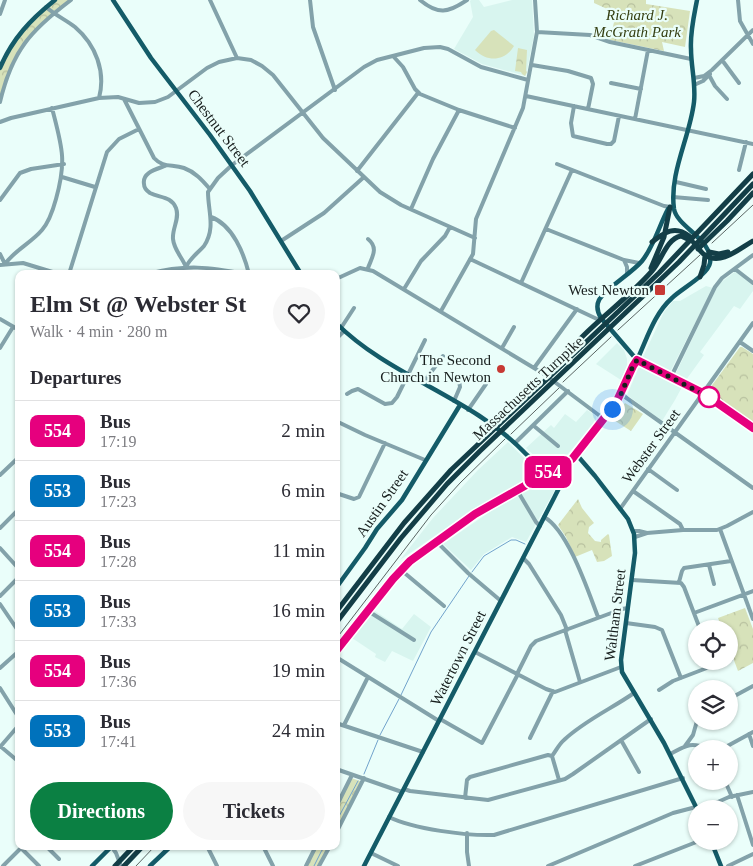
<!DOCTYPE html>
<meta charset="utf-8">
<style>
body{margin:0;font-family:Georgia,serif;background:#f7f7f7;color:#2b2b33;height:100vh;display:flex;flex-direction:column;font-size:19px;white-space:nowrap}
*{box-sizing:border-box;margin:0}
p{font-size:16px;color:#7c7c81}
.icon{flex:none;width:28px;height:28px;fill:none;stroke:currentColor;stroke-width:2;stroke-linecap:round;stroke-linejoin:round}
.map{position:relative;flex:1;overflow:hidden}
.sheet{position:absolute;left:15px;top:270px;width:325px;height:580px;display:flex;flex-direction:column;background:#fff;border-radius:10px;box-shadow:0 1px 4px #0004}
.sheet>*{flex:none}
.badge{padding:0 10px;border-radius:8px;font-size:18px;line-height:32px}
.tools{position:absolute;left:688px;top:620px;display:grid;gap:10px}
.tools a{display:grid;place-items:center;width:50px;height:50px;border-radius:50%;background:#fff;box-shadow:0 1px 4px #0004;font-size:25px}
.you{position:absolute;width:25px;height:25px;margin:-12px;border:4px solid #fff;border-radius:50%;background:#1a73e8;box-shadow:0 0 0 8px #1a73e833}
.map>.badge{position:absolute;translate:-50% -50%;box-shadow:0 0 0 2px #fff}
h2{padding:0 15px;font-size:19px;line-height:45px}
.round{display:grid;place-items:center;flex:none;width:52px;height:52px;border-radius:26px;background:#f7f7f7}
.head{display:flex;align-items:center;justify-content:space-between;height:85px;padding:0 15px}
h1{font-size:24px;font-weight:700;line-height:38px}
.primary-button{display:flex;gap:10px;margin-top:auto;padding:10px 15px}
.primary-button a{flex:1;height:58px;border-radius:30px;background:#0b8043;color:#fff;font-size:20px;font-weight:700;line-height:58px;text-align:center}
.primary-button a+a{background:#f7f7f7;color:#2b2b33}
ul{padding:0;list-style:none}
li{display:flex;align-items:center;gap:15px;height:60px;padding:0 15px;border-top:1px solid #e1e1e2}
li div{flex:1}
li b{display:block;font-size:19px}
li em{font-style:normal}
li .badge{min-width:55px;font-weight:700;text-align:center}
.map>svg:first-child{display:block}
</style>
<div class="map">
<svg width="753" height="866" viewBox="0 0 753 866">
<defs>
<pattern id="forest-crowns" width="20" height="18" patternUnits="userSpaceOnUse" patternTransform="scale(1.25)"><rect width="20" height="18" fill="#d7e2ba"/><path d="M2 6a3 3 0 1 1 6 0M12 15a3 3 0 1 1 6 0" fill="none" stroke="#b8c19f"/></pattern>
</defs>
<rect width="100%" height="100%" fill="#eafefa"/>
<path fill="#d8f5ef" d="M471,0H479L484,7L512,0H532L534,35L526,76L482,64L454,49L473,17L470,1Z
M736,271L753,283V291L740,309L734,306L700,352L704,355L686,380L675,375L715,291L720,283Z
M706,286L713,288L670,372L642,359L664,312L673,301H680Z
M617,343L624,350L627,359V365L621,380L596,364Z
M639,367L682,387L675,400L662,421L627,395Z
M587,410L596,416V420L568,454L561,459L546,468L539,460L526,448L551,425L554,428L565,414L576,422Z
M508,442L536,470V473L472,510L400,560L433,518L478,470Z
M562,472L561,479L526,542L512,537L484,554L471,570L443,544L491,511Z
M375,611L402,629L414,614L431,627L413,661L392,651L385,662L375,657L376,654L352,638Z"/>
<path fill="#d7e2ba" d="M494,30L514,46C505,61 488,63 475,50L491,31Z"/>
<path fill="url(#forest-crowns)" d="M55,0H71L43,22L16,56L0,102V68L15,40Z
M594,0H646V4L690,11L685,47L662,42L664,51L610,40L616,13L594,3Z
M518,48L527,50L526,71L527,72L525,76L522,74L521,72L515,71Z
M740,347H742L753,354V425L709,392L710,388Z
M625,403L643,414L631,431L612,419Z
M578,499L582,508L594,523L589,527L588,533L595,541L601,542V540L608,534L609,535L612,556L604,561L597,562L592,550L575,557L566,537L558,525Z
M745,608L753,629V663L738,671L729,647V629H722L718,618Z
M351,778L363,782L336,833V807Z
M316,846H330L320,866H307Z"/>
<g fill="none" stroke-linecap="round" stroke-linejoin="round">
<path stroke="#71a3cc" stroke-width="1" d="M472,572L484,556L511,540H516L525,544
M401,695L431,632L469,576
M380,735L399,699
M364,774L378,740
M336,822L358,781
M314,866L324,846"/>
<path stroke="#83a2aa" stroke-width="4" d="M210,0L237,58
M310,0L313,27L335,90
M420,0C438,15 448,13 467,0
M738,0L740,21L753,44
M46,7C55,15 66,20 75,27C96,45 106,72 99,98
M0,14L5,0
M537,32L590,35L610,42L691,59
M393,56L403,67L415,89L420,94L459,110L515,128
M722,60L739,83
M532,65L568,71L591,78L593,84L588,109
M709,75L715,86L727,99
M694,78L704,76L712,70L753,30
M611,83L641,89
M694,85L703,81L710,74
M526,96L753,144
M124,99L154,158C163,168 172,164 184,168C195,172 202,180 209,188
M0,102C12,51 30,31 71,0
M574,106L571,123L573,136L607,144H611L614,141L619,116
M635,119L648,50
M0,122L11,118L99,98L118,97L139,103L155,102L168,97L207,68L219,62L237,58L251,60L262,66L273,75L323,138L380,192L401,205L475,238
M557,164L664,206L671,207
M165,166C157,169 142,172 144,184C144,188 147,191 150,193C160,198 171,196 176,208C180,219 172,228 173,239C174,250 182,257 186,267
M739,170L746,142
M357,171L418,93
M62,177L95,187
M676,182L706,189
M673,197L708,200
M0,200L20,173L31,169L64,164
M411,209L433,159L459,110
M211,217C233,225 244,254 249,274
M546,229L624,260L639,263
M281,241L324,213L364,177
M0,254L5,264
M470,259L597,319L602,320
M624,260L627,267V274
M5,264C15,250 31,243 42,230C49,222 53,210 56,199C67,160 62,147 52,108
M0,265L23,263L59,274
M186,267C190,258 198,253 204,246C216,228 208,211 208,192L218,178L232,165L364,67L377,60L424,48L440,47L448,49L481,67L528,80
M368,268C372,257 379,248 368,239
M735,269L753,283
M69,274L107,152L119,139L139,129
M148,274C186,264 209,267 246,274
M336,279L360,268L373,271L544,374L604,419
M521,283L572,170
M404,289L421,261L445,236L450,227
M441,311L473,254L476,219L523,108L537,32L535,0
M0,319L19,330
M341,328L354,308
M336,339L344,331
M740,342L753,351
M0,348L13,327
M502,348L514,327
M637,360L703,393L753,428
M534,368L577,309
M671,377L715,287L722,278L753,255
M423,383L443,356
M347,394L352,391L358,389L385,404L392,403L397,397L425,340
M621,394L753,488
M454,401L460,387L459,380
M468,410L486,384
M336,421L365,435L425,460
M534,426L558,446
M515,443L568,391
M648,469L677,490
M0,475L19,457
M337,480V493
M517,490L536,522L540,526
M633,491L680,524L683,530
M336,493L354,499L359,497L385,443
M620,509L753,323
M544,517C568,530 588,591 598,617
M0,528L19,509
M720,529L753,619
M634,531H639L647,533
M635,537L647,533L683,530H717L727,526L753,512
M437,542L468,573L501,601
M0,548L19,569
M523,558L529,564L561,615L567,630
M709,565L714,584
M401,570L444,606
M632,580L681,583L684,587L700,629
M679,582L682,571L684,568L731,561
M0,596L19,577
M0,604L19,632
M368,611L414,640
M694,613L753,591
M626,623L655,627L662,630L681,678
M565,630L580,682
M475,652L546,689L555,692L621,667
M336,657L439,721
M729,660L731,659
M0,668L19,651
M517,674L531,646L536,641L622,609L628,608
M0,688L19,718
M659,690L673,681L725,661
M729,699L753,686
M440,719L482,743L518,674
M336,723L423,752
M344,725L368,677
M749,734L753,746
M530,738L553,691
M621,740L639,772
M0,746L19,762
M685,746L693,735L697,721
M0,747L19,725
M722,749L753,732
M670,754C685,746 691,741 708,749
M552,756C556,751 559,744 564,740C584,721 611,709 634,693
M552,756L559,780
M336,769L402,792
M725,781L732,797
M404,789L410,791L488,800L565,779L573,774L651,719
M737,795L753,845
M465,798L467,780L470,777L548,755L552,756
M336,807L352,775
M702,809L729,797L753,792
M389,817C413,829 467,836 494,835L683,778
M336,833L364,778
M467,833V852L469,866
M46,846L59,859
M111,846L116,853L121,866
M207,846L217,866
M263,846L273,866
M21,848L39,866
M371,853L398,866
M3,866L23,846
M306,866L316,846
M319,866L330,846
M548,866L673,813L696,807
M635,866L699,841
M728,866L753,854"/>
<path stroke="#145b68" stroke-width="4.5" d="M113,0L151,58L210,135L250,191L301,274
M0,68C12,39 31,19 55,0
M336,323C390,377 471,397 524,452C531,459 539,466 544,475
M637,360L601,318C598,313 596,306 599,300C605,289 632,273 642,261C654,246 659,226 668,209
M576,454L595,476L628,519L634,534L635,553L621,660L622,672L664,743L697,809
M336,588L365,548L377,529L402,500L460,405
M336,651L395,577L411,561L475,514L573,458L616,403L633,366L637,360C647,339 654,314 672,298C681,289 708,275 710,263C714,240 677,227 674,209C669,173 690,137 694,102C696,84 691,67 691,49C690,32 694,16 697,0
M711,841L721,866
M92,866L112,846
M150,866L171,846
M364,866L554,498L567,472L571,459"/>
<path stroke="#133e47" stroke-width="5" d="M652,242C665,232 675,225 689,236
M694,243C697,246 701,253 705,255C721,266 740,248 753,241
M698,249L727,221L753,193
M709,252L719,254L728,252
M651,268L664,237L670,207
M700,277L704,265L705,256
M559,363C585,328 624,303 652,271C662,260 666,239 681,236L692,241
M336,612L404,523L451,470L659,273L753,174
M336,623L401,538L447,484L480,451L679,262L753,184
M115,866L134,846
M124,866L143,846"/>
<path stroke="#5a6563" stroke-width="1" d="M712,243L753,205
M618,330L700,255
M563,382L611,337
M511,434L559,388
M336,639L431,515L460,483L505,439
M136,866L155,846"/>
</g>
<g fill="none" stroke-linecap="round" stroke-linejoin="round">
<defs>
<path id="line" d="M336,651L393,579L410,561L475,514L572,459L616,403L633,366L637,360L703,393L753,428"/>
</defs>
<use href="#line" stroke="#fff" stroke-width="11"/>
<use href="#line" stroke="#e6007e" stroke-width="8"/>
<path stroke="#161d1c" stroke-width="5" stroke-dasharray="0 9" d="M612,409L621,394L633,366L637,360L709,397"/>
</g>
<g fill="#c73934" stroke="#eafefa" stroke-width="2">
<rect x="654" y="284" width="12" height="12" rx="2.5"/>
<circle cx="501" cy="369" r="5"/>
</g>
<circle fill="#fff" stroke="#e6007e" stroke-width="2.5" cx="709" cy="397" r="10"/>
<g text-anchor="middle" stroke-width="4.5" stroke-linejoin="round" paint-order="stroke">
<g font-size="15" font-style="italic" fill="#343e11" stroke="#eafefa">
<text x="637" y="20">Richard J.<tspan x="637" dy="17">McGrath Park</tspan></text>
</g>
<g font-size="15" fill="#161d1c" stroke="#eafefa">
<text transform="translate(219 128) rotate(53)" y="5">Chestnut Street</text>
<text transform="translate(528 388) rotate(-43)" y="5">Massachusetts Turnpike</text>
<text transform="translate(651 446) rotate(-54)" y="5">Webster Street</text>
<text transform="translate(382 503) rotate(-55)" y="5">Austin Street</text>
<text transform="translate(615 615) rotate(-83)" y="5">Waltham Street</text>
<text transform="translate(458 658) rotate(-63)" y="5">Watertown Street</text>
</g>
<g font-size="15" fill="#161d1c" stroke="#eafefa" text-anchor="end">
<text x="649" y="295">West Newton</text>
<text x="491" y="365">The Second<tspan x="491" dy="17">Church in Newton</tspan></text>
</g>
</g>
</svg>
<div class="tools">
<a><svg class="icon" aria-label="locate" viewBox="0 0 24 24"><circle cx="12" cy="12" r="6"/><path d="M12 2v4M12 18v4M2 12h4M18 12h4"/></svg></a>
<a><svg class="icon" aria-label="layers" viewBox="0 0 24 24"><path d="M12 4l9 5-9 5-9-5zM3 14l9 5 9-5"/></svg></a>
<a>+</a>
<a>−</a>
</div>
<div class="you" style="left:612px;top:409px"></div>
<b class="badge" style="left:548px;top:472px;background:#e6007e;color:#fff">554</b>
<section class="sheet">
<div class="head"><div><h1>Elm St @ Webster St</h1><p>Walk · 4 min · 280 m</p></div><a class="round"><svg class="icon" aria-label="heart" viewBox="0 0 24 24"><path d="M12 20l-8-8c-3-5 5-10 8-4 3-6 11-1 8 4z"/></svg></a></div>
<h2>Departures</h2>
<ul>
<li><span class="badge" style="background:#e6007e;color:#fff">554</span><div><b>Bus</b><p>17:19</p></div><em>2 min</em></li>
<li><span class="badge" style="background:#0072bc;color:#fff">553</span><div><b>Bus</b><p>17:23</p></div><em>6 min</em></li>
<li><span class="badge" style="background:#e6007e;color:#fff">554</span><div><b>Bus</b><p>17:28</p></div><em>11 min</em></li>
<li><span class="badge" style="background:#0072bc;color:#fff">553</span><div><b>Bus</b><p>17:33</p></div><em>16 min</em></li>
<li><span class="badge" style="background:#e6007e;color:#fff">554</span><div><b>Bus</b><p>17:36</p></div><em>19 min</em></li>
<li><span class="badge" style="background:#0072bc;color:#fff">553</span><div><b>Bus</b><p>17:41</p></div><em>24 min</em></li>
</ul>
<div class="primary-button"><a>Directions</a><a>Tickets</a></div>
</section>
</div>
